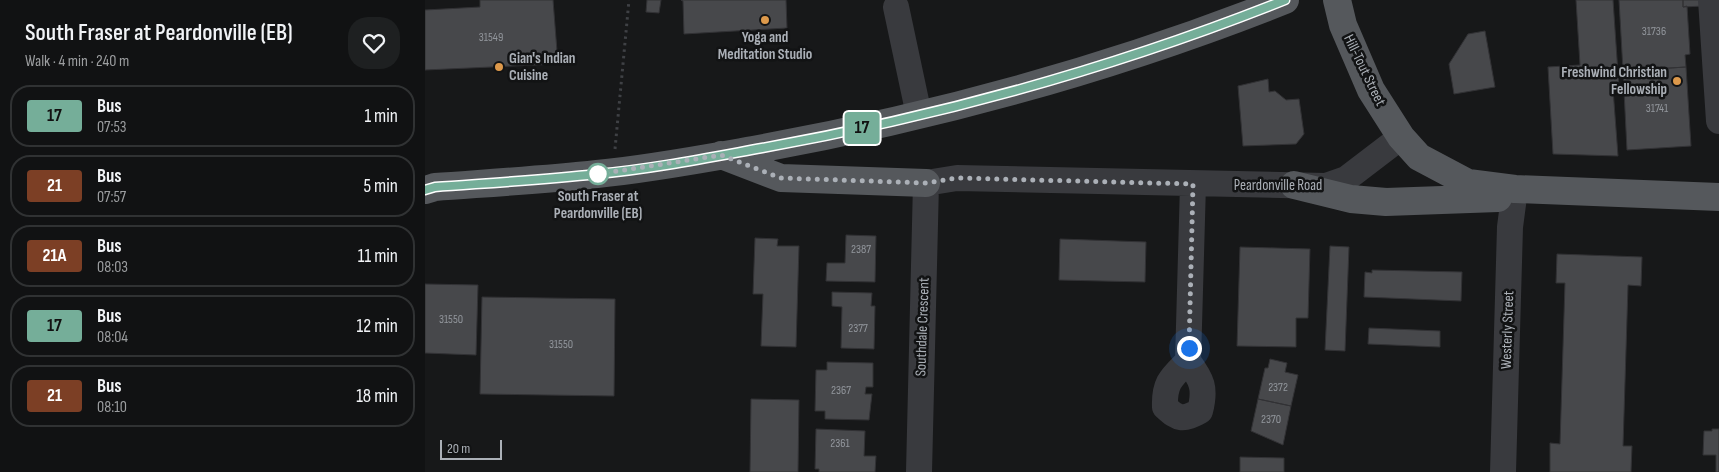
<!DOCTYPE html>
<meta charset="utf-8">
<style>
body{margin:0;font-family:"Sofia Sans Condensed",sans-serif;background:#1e2021;color:#f1f3f6;height:100vh;display:flex;flex-direction:column;font-size:19px;white-space:nowrap}
*{box-sizing:border-box;margin:0}
p{font-size:16px;color:#9c9ea0}
.icon{flex:none;width:28px;height:28px;fill:none;stroke:currentColor;stroke-width:2;stroke-linecap:round;stroke-linejoin:round}
.map{position:relative;flex:1;overflow:hidden}
.side{display:flex;flex-direction:column;background:#111213;width:425px}
.side>*{flex:none}
.badge{padding:0 10px;border-radius:4px;font-size:18px;line-height:32px}
.scale{position:absolute;left:15px;bottom:12px;width:62px;box-sizing:border-box;padding-left:5px;border:2px solid #abb0b7;border-top:0;font-size:14px;line-height:18px;white-space:nowrap;color:#abb0b7;-webkit-text-stroke:4px #121314;paint-order:stroke}
.you{position:absolute;width:25px;height:25px;margin:-12px;border:4px solid #fff;border-radius:50%;background:#1a73e8;box-shadow:0 0 0 8px #1a73e833}
.map>.badge{position:absolute;translate:-50% -50%;box-shadow:0 0 0 2px #fff}
.round{display:grid;place-items:center;flex:none;width:52px;height:52px;border-radius:20px;background:#1e2021}
.summary{display:flex;align-items:center;justify-content:space-between;height:85px;padding:0 25px}
h1{font-size:24px;font-weight:600;line-height:38px}
ul{padding:0;list-style:none}
li{display:flex;align-items:center;gap:15px;height:62px;margin:0 10px 8px;padding:0 15px;border:2px solid #303233;border-radius:20px}
li div{flex:1}
li b{display:block;font-size:19px}
li em{font-style:normal}
li .badge{min-width:55px;font-weight:700;text-align:center}
main{display:flex;flex:1;min-height:0}
.map>svg:first-child{display:block}
</style>
<main>
<section class="side">
<div class="summary"><div><h1>South Fraser at Peardonville (EB)</h1><p>Walk · 4 min · 240 m</p></div><a class="round"><svg class="icon" aria-label="heart" viewBox="0 0 24 24"><path d="M12 20l-8-8c-3-5 5-10 8-4 3-6 11-1 8 4z"/></svg></a></div>
<ul>
<li><span class="badge" style="background:#75ae99;color:#111">17</span><div><b>Bus</b><p>07:53</p></div><em>1 min</em></li>
<li><span class="badge" style="background:#7c3f25;color:#fff">21</span><div><b>Bus</b><p>07:57</p></div><em>5 min</em></li>
<li><span class="badge" style="background:#7c3f25;color:#fff">21A</span><div><b>Bus</b><p>08:03</p></div><em>11 min</em></li>
<li><span class="badge" style="background:#75ae99;color:#111">17</span><div><b>Bus</b><p>08:04</p></div><em>12 min</em></li>
<li><span class="badge" style="background:#7c3f25;color:#fff">21</span><div><b>Bus</b><p>08:10</p></div><em>18 min</em></li>
</ul>
</section>
<div class="map">
<svg width="1294" height="472" viewBox="0 0 1294 472">
<rect width="100%" height="100%" fill="#171819"/>
<path fill="#47484b" stroke="#323235" d="M55,0H128L133,64L0,70V10L55,7Z
M222,0H236L234,13L221,12Z
M256,0H361L362,28L259,34L258,1Z
M1151,0H1188L1194,88L1188,89L1193,156L1128,154L1123,67L1155,65Z
M1194,0H1258V7L1262,6L1265,54L1260,55L1261,67L1198,71Z
M1258,0H1278V6L1258,7Z
M1060,31L1070,87L1029,94L1024,64L1043,34Z
M1261,67L1266,146L1202,150L1198,71Z
M843,79L844,92L850,91L861,100L874,99L879,134L871,144L818,146L813,86Z
M421,235L451,236L450,282L401,281L402,263H420Z
M330,238L353,239L352,246H374L371,347L336,346L338,294H328Z
M635,239L721,242L720,282L634,280Z
M905,246L924,247L920,351L900,350Z
M815,247L885,249L883,318H871V347L812,346Z
M1132,254L1217,257L1216,286L1203,285L1198,446H1207L1206,472H1125V443L1135,444L1140,283H1131Z
M947,270L1037,272L1036,301L939,297L940,272L947,273Z
M0,284L53,285L51,355L0,353Z
M407,292L447,293L446,306H450L449,349L416,348L417,307L407,306Z
M57,297L190,299L189,396L55,394Z
M944,328L1015,331V347L943,344Z
M845,359L862,363L860,372L873,375L866,406L833,399L840,368H843Z
M402,362L448,363V387H441L440,394H447L444,420L400,419V411H390L391,370H402Z
M326,399L374,400L373,472H325Z
M833,399L866,406L858,445L826,431Z
M391,429L440,431L439,456H451L450,472H394V469H390Z
M1287,429H1294V472H1291V455H1278L1279,431H1287Z
M815,457L859,458V472H815Z"/>
<g fill="none" stroke-linecap="round" stroke-linejoin="round">
<path stroke="#3f4145" stroke-width="3" stroke-dasharray="2.5 4" stroke-linecap="butt" d="M190,149L204,0"/>
<path stroke="#393a3e" stroke-width="26" d="M1286,0L1294,121
M471,7L494,115
M763,361C747,377 739,382 740,407C754,420 758,420 775,411C781,388 777,380 763,361L768,184
M494,472L501,183L532,178L901,186L921,179L976,137
M1078,472L1085,227L1090,189"/>
<path stroke="#55585c" stroke-width="28" d="M912,0L918,25L946,90L976,137L994,157L1043,183L1090,189L1294,197
M296,155L356,178L501,183
M869,185L926,199L961,202L1073,198
M0,190L10,187C64,183 118,180 172,174C224,169 277,159 328,150C509,117 689,68 860,0"/>
</g>
<g fill="none" stroke-linecap="round" stroke-linejoin="round">
<defs>
<path id="line" d="M0,190L10,187C64,183 118,180 172,174C227,169 282,158 337,148C515,116 692,67 860,0"/>
</defs>
<use href="#line" stroke="#fff" stroke-width="11"/>
<use href="#line" stroke="#75ae99" stroke-width="8"/>
<path stroke="#abb0b7" stroke-width="5" stroke-dasharray="0 9" d="M173,174L296,155L356,178L501,183L532,178L768,184L764,348"/>
</g>
<g fill="#dd994b" stroke="#121314" stroke-width="2">
<circle cx="340" cy="20" r="5"/>
<circle cx="74" cy="67" r="5"/>
<circle cx="1252" cy="81" r="5"/>
</g>
<circle fill="#fff" stroke="#75ae99" stroke-width="2.5" cx="173" cy="174" r="10"/>
<g text-anchor="middle" stroke-width="5" stroke-linejoin="round" paint-order="stroke">
<g font-size="12" fill="#92969c">
<text x="1229" y="35">31736</text>
<text x="66" y="41">31549</text>
<text x="1232" y="112">31741</text>
<text x="436" y="253">2387</text>
<text x="26" y="323">31550</text>
<text x="433" y="332">2377</text>
<text x="136" y="348">31550</text>
<text x="853" y="391">2372</text>
<text x="416" y="394">2367</text>
<text x="846" y="423">2370</text>
<text x="415" y="447">2361</text>
</g>
<g font-size="15" font-weight="bold" fill="#abb0b7" stroke="#121314">
<text x="340" y="42">Yoga and<tspan x="340" dy="17">Meditation Studio</tspan></text>
<text x="84" y="63" text-anchor="start">Gian's Indian<tspan x="84" dy="17">Cuisine</tspan></text>
<text x="1242" y="77" text-anchor="end">Freshwind Christian<tspan x="1242" dy="17">Fellowship</tspan></text>
</g>
<g font-size="15" fill="#abb0b7" stroke="#121314">
<text transform="translate(940 70) rotate(64)" y="5">Hill-Tout Street</text>
<text x="853" y="190">Peardonville Road</text>
<text transform="translate(497 327) rotate(-88)" y="5">Southdale Crescent</text>
<text transform="translate(1082 330) rotate(-88)" y="5">Westerly Street</text>
</g>
<g font-size="15" font-weight="bold" fill="#abb0b7" stroke="#121314">
<text x="173" y="201">South Fraser at<tspan x="173" dy="17">Peardonville (EB)</tspan></text>
</g>
</g>
</svg>
<div class="scale">20 m</div>
<div class="you" style="left:764px;top:348px"></div>
<b class="badge" style="left:437px;top:128px;background:#75ae99;color:#111">17</b>
</div>
</main>
